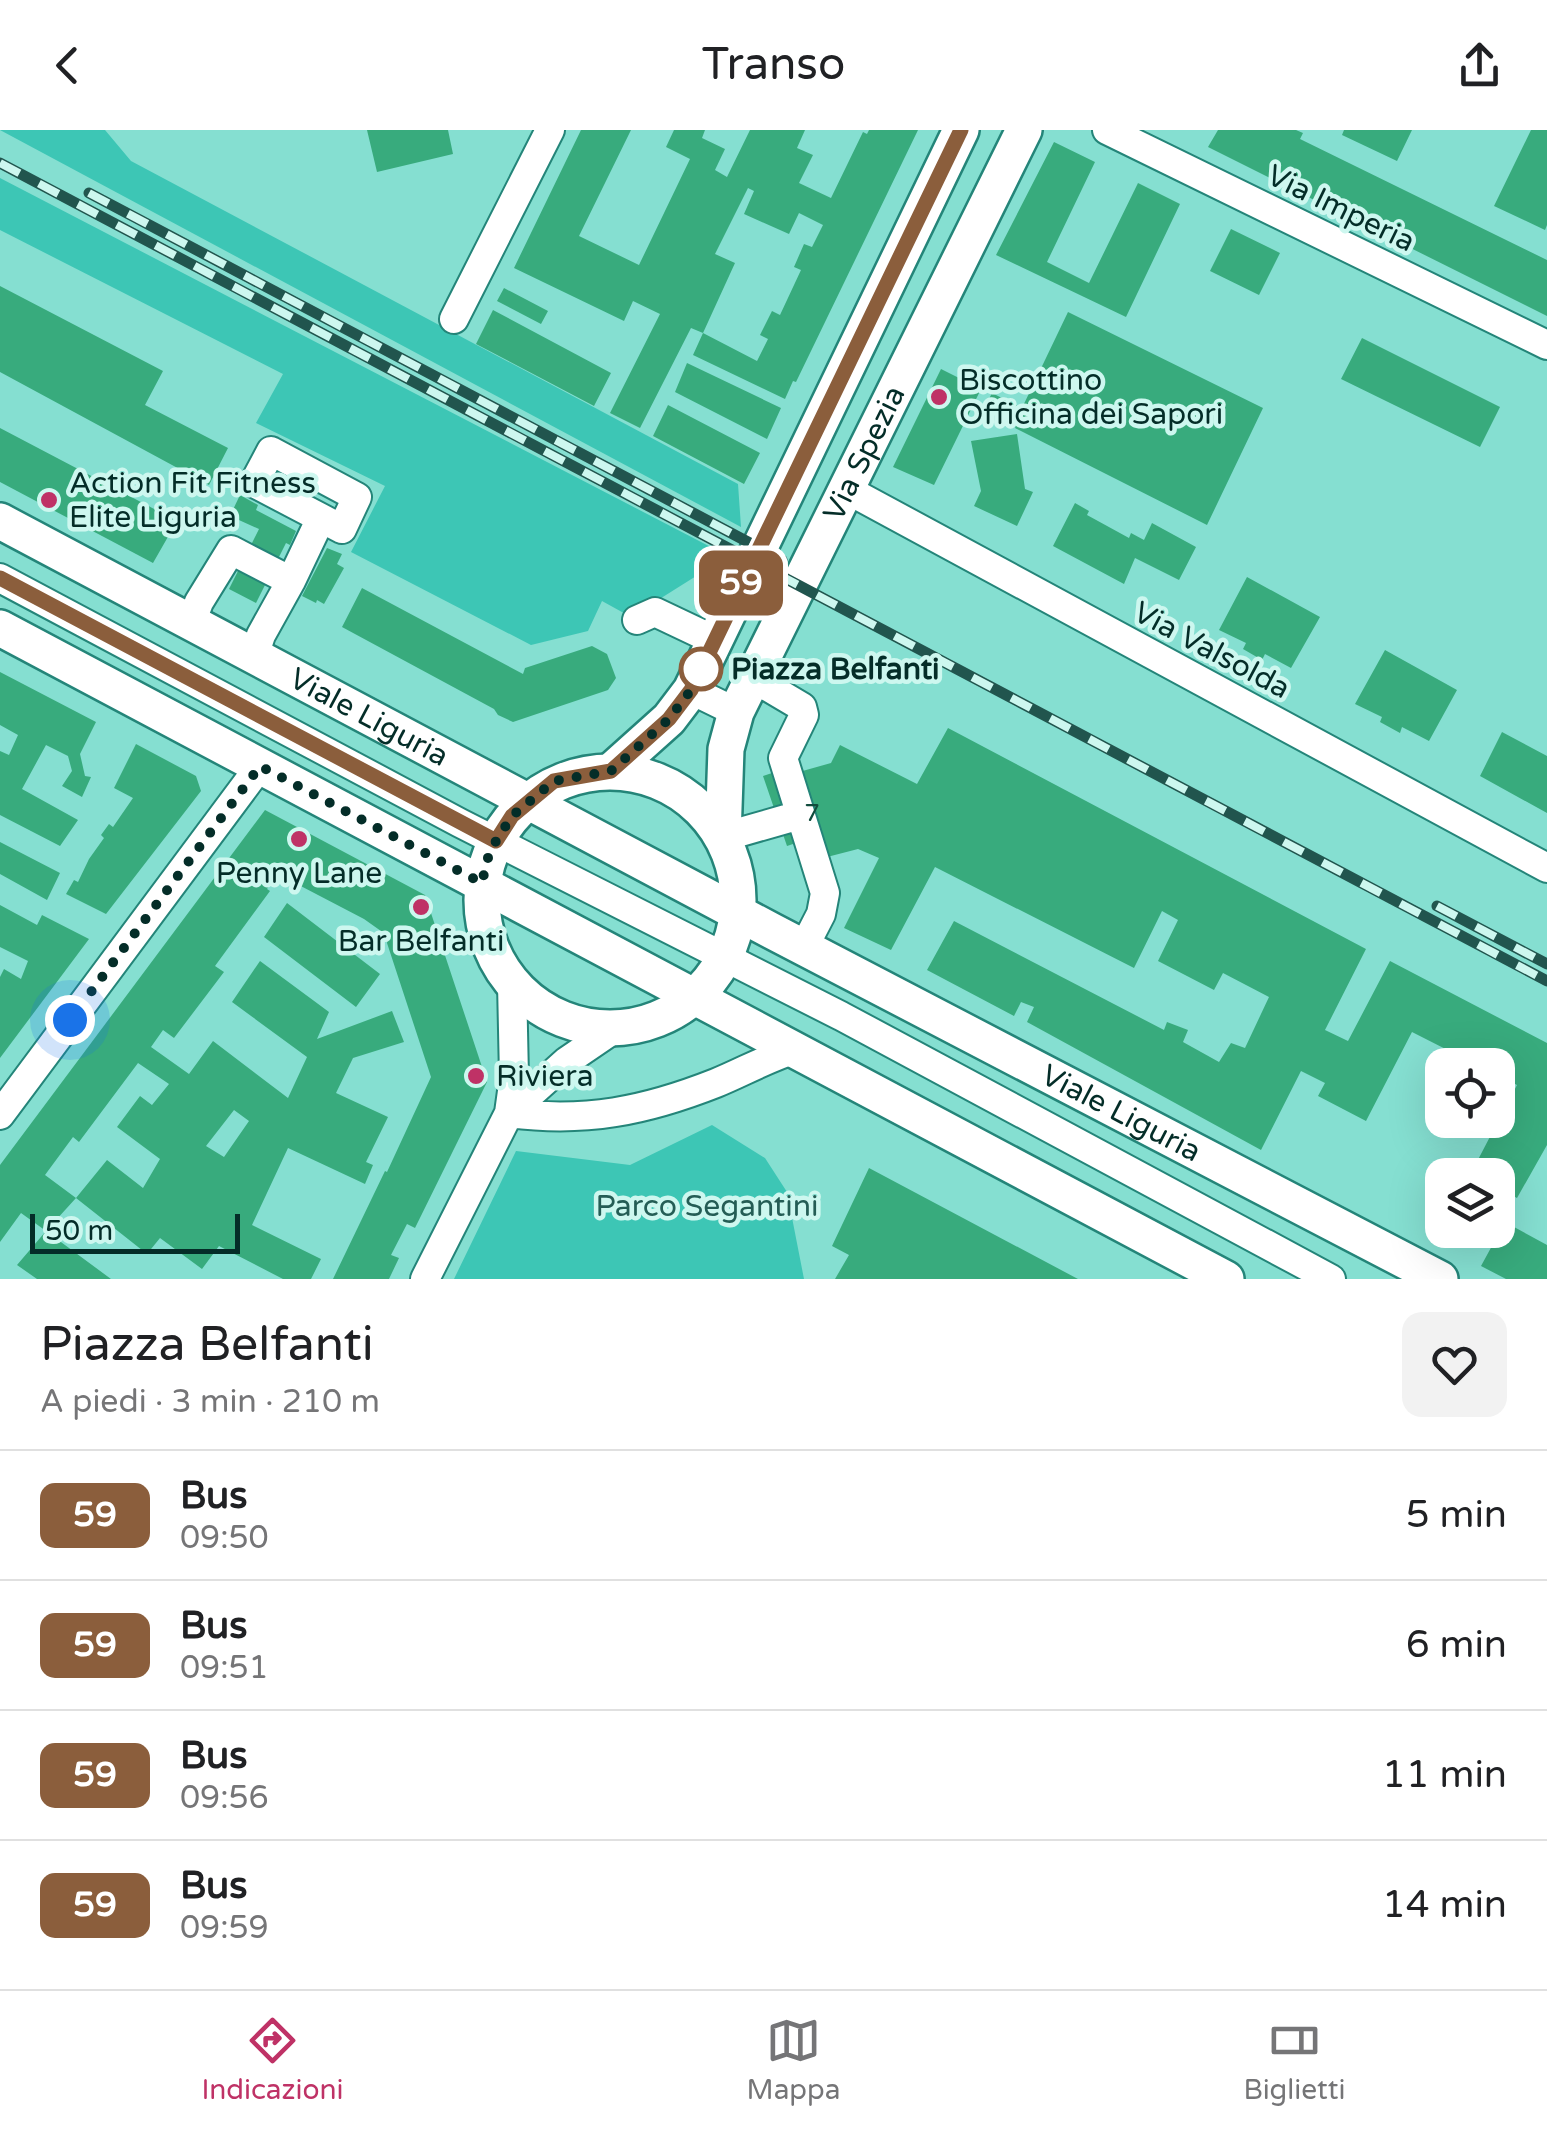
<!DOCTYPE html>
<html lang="it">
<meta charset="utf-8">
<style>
body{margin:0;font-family:"Varela Round",sans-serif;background:#f2f2f2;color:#202124;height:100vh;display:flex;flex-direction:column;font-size:38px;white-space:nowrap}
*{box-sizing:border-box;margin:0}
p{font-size:32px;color:#757577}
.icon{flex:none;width:55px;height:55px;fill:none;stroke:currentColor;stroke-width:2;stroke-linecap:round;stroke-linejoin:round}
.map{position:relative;height:1149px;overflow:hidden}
.panel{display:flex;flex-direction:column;background:#fff;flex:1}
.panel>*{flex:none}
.badge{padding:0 20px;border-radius:15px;font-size:35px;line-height:65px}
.fabs{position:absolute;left:1425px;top:918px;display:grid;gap:20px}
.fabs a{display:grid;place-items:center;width:90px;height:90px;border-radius:20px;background:#fff;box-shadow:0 10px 40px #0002;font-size:50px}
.scale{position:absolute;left:30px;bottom:25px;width:210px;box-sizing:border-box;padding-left:10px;border:5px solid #042d28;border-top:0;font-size:28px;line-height:35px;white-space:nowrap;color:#042d28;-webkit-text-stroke:8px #cdf7ef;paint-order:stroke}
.you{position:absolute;width:50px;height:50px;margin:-25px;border:8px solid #fff;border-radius:50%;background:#1a73e8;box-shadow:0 0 0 15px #1a73e833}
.map>.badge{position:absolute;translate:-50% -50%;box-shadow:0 0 0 5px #fff}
.round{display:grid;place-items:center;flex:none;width:105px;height:105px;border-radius:20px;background:#f2f2f2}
.head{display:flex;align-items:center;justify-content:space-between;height:170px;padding:0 40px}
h1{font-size:48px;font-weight:600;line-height:75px}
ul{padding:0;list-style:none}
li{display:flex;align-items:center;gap:30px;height:130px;padding:0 40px;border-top:2px solid #e0e0e0}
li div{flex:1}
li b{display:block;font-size:38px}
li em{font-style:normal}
li .badge{min-width:110px;font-weight:700;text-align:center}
header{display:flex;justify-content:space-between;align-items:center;height:130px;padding:0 40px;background:#fff;font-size:45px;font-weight:600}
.tab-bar{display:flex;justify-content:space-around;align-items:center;height:140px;border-top:2px solid #e0e0e0;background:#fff;font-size:28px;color:#757577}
.tab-bar a{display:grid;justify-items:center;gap:5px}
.tab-bar .active{color:#bf3266}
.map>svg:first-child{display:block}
</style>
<header><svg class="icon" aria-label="back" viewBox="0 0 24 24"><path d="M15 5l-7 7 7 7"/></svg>Transo<svg class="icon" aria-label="share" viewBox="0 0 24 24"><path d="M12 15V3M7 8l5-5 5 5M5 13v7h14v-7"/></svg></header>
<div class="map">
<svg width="1547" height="1149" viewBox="0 0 1547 1149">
<rect width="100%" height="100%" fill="#85dfd1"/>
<path fill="#3dc6b5" d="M0,0H105L131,31L738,354L741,397Z
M0,48L728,426L631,487L602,471L588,501L531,515L351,422L385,356L256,293L283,244L0,100Z
M712,995L765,1028L787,1062L804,1149H454L516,1021L630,1035Z"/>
<path fill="#38ab7d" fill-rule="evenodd" d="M367,0H448L453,24L377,42Z
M581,0H631L579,106L639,135L690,29L666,17L674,0H705L702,8L725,19L715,40L727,47L750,0H805L797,18L813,25L799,53L831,68L863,2L867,4L869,0H918L796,252L793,251L785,269L693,225L703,203L757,231L768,209L760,205L772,181L780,185L801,140L794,137L804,114L812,117L823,95L799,83L789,104L744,84L754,61L748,58L715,124L735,133L703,203L691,198L640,298L610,283L660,184L633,171L624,191L514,138Z
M1218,0H1296L1303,3L1300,9L1547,130V186L1208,17Z
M1344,0H1412L1397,31L1342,5Z
M1531,0H1547V95L1545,100L1494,76Z
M1054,12L1095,32L1047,132L1089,153L1138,53L1180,74L1126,187L996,125Z
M1231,99L1280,123L1259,165L1210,141Z
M0,156L163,241L145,275L228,318L209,355L0,242Z
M504,158L548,181L541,194L497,171Z
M493,180L611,243L594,276L476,214Z
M1068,182L1263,278L1207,395L1015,298L1019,289L1000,293L981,285L992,263L1022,278Z
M1362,208L1500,277L1480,317L1341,249Z
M687,233L781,278L767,309L675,262Z
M941,239L981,259L934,355L893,337Z
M668,275L760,323L744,354L653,306Z
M0,298L177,391L153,433L0,352Z
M1017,304L1025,359L1033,362L1017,396L974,376L981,361L971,311Z
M240,365L258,375L256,380L296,401L290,415L286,413L256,473L229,459L259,399L230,386Z
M1075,373L1089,381L1087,385L1129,408L1131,403L1144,410L1152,393L1196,417L1179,450L1135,428L1124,454L1053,416Z
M327,418L342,424L337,434L344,438L324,474L317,470L316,473L302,466Z
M1247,447L1320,487L1291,538L1265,524L1262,530L1243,519L1246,513L1219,500Z
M362,458L523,544L525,538L592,516L607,524L616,548L608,560L513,592L498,585L494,579L342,497Z
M1385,520L1457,560L1429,611L1402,597L1400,603L1380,592L1382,587L1355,574Z
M0,542L96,592L80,624L85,646L91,647L82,667L62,656L72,641L68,626L46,615L22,659L78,690L60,716L0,685V621L9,625L18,605L0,595Z
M948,598L1366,819L1325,900L1348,911L1390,831L1547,913V1015L1517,1068L1498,1058V1045H1470L1517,955L1498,945V935H1477L1412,902L1366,991L1318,966L1325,953L1301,941L1261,1020L1027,892L1034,877L1021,872L1014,886L927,840L954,791L1164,900L1167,892L1188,900L1183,912L1219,932L1231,913L1245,918L1269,867L1223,843L1214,860L1158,831L1178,790L1162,781L1134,838L935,737L891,820L844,798L879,728L858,719L827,727L820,705L787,716L763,646L796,635L799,642L831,633L840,615L917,654Z
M1502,602L1547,626V683L1480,646Z
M136,614L196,646L201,661L106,784L66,764L74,750L78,752L89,729L104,708L101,705L109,694L113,697L133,668L114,658Z
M265,680L425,765L487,952L415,1098L407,1094L391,1125L399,1128L389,1149H333L385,1041L387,1042L431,947L387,813L388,806L364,789L295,753L296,747L280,740L267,759L270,761L215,836L224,842L174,908L163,900L151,917L189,944L213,911L288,968L307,927L232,872L260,831L329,882L317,909L392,881L404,912L353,928L336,963L388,987L366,1032L373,1035L365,1054L288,1018L252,1095L321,1129L311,1149H283L219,1116L202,1139L160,1108L147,1124L76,1068L107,1030L143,1058L160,1029L117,997L140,966L152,975L169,954L138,933L79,1012L73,1007L45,1045L76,1068L46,1101L21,1083L0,1112V1035ZM234,980L249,991L224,1027L206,1016Z
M0,712L60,743L47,770L0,744Z
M287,773L380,844L356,877L264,807Z
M0,775L37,795L42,785L89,809L0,928V847L4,839L21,849L28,831L0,817Z
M869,1038L1078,1149H835L849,1125L832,1116Z
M1505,1092L1547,1115V1149H1506L1481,1136Z
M46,1101L111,1149H37L17,1135Z"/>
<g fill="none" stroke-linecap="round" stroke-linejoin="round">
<defs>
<path id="minor" d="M1107,0L1547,215
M454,189L550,0
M846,359L1547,738
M0,448L460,693L841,886L1331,1149
M637,490L655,482L714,510
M191,493L199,472L231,420L291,451
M254,526L261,505L291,451L321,388L254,353L271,321L357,367L342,399L321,388
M753,548L802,577L804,585L783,628L825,763L821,784L804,817
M691,560L736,582
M723,707L800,685
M509,983C585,993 645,981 716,953C743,942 767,928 796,919
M509,983L567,931L614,899
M0,985L260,636
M425,1149L509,983L514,947L512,853"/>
<g id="major">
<path id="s1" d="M0,391L772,801L1440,1149"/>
<path d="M0,498L1226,1149"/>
<path d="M611,641L669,589L691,560L961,0"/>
<circle cx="610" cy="770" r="128"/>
<path id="s2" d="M723,707L726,619L736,582L1024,0"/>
</g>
</defs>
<use href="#minor" stroke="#248579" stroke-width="32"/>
<use href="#major" stroke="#248579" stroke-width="40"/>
<use href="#minor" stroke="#fff" stroke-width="28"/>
<use href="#major" stroke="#fff" stroke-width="35"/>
<defs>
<path id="rail" d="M0,33L1547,851
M89,63L782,430
M1437,776L1547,834"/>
</defs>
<use href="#rail" stroke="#21554e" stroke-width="11"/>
<use href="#rail" stroke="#cdf7ef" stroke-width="8" stroke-dasharray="22" stroke-linecap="butt"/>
</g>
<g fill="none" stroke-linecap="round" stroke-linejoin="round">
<defs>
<path id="line" d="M0,448L496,711L512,686L554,651L611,641L669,589L691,560L961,0"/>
</defs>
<use href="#line" stroke="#fff" stroke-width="22"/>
<use href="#line" stroke="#8b5e3c" stroke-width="15"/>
<path stroke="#042d28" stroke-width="10" stroke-dasharray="0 18" d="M70,890L260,636L482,753L487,730L496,711L512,686L554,651L611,641L669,589L691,560L701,539"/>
</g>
<g fill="#bf3266" stroke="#cdf7ef" stroke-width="4">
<circle cx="939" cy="267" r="10"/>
<circle cx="49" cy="370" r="10"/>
<circle cx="299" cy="709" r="10"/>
<circle cx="421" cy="777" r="10"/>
<circle cx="476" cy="946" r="10"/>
</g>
<circle fill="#fff" stroke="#8b5e3c" stroke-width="5" cx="701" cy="539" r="20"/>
<g text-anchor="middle" stroke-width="9" stroke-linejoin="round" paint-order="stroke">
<g font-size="25" fill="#114c3d">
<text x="812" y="691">7</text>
</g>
<g font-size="30" fill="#042d28" stroke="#cdf7ef">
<text transform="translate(1341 78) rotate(26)" y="10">Via Imperia</text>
<text dy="10" stroke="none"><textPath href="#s2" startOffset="415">Via Spezia</textPath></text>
<text transform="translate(1212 520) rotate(28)" y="10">Via Valsolda</text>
<text dy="10" stroke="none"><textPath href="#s1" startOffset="418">Viale Liguria</textPath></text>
<text dy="10" stroke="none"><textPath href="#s1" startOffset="1268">Viale Liguria</textPath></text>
</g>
<g font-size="30" fill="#042d28" stroke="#cdf7ef" text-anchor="start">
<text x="959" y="260">Biscottino<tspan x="959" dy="34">Officina dei Sapori</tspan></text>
<text x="69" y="363">Action Fit Fitness<tspan x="69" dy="34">Elite Liguria</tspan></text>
<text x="299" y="753" text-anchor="middle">Penny Lane</text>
<text x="421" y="821" text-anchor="middle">Bar Belfanti</text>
<text x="496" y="956">Riviera</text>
</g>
<g font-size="30" font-weight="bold" fill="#042d28" stroke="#cdf7ef" text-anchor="start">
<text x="731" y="549">Piazza Belfanti</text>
</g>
<g font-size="30" fill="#245d55" stroke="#cdf7ef">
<text x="707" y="1086">Parco Segantini</text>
</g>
</g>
</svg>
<div class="fabs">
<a><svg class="icon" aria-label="locate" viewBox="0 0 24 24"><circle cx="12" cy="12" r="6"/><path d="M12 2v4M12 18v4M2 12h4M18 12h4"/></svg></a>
<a><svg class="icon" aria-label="layers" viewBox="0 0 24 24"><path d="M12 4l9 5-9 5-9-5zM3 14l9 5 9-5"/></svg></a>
</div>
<div class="scale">50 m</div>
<div class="you" style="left:70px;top:890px"></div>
<b class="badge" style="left:741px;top:453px;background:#8b5e3c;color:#fff">59</b>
</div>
<section class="panel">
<div class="head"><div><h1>Piazza Belfanti</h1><p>A piedi · 3 min · 210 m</p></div><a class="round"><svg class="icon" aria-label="heart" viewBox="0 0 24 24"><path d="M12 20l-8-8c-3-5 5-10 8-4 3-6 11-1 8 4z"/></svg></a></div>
<ul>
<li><span class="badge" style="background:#8b5e3c;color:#fff">59</span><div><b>Bus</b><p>09:50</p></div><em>5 min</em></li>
<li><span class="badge" style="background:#8b5e3c;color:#fff">59</span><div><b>Bus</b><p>09:51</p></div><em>6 min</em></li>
<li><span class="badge" style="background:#8b5e3c;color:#fff">59</span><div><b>Bus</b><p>09:56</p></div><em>11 min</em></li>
<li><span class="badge" style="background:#8b5e3c;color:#fff">59</span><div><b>Bus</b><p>09:59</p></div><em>14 min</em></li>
</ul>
</section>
<nav class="tab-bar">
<a class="active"><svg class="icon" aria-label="directions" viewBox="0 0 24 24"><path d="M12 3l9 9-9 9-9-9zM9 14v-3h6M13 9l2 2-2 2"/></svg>Indicazioni</a>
<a><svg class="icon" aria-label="map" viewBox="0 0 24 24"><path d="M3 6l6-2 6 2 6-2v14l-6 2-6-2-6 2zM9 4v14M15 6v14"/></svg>Mappa</a>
<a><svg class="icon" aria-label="tickets" viewBox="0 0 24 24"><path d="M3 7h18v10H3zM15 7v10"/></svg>Biglietti</a>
</nav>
